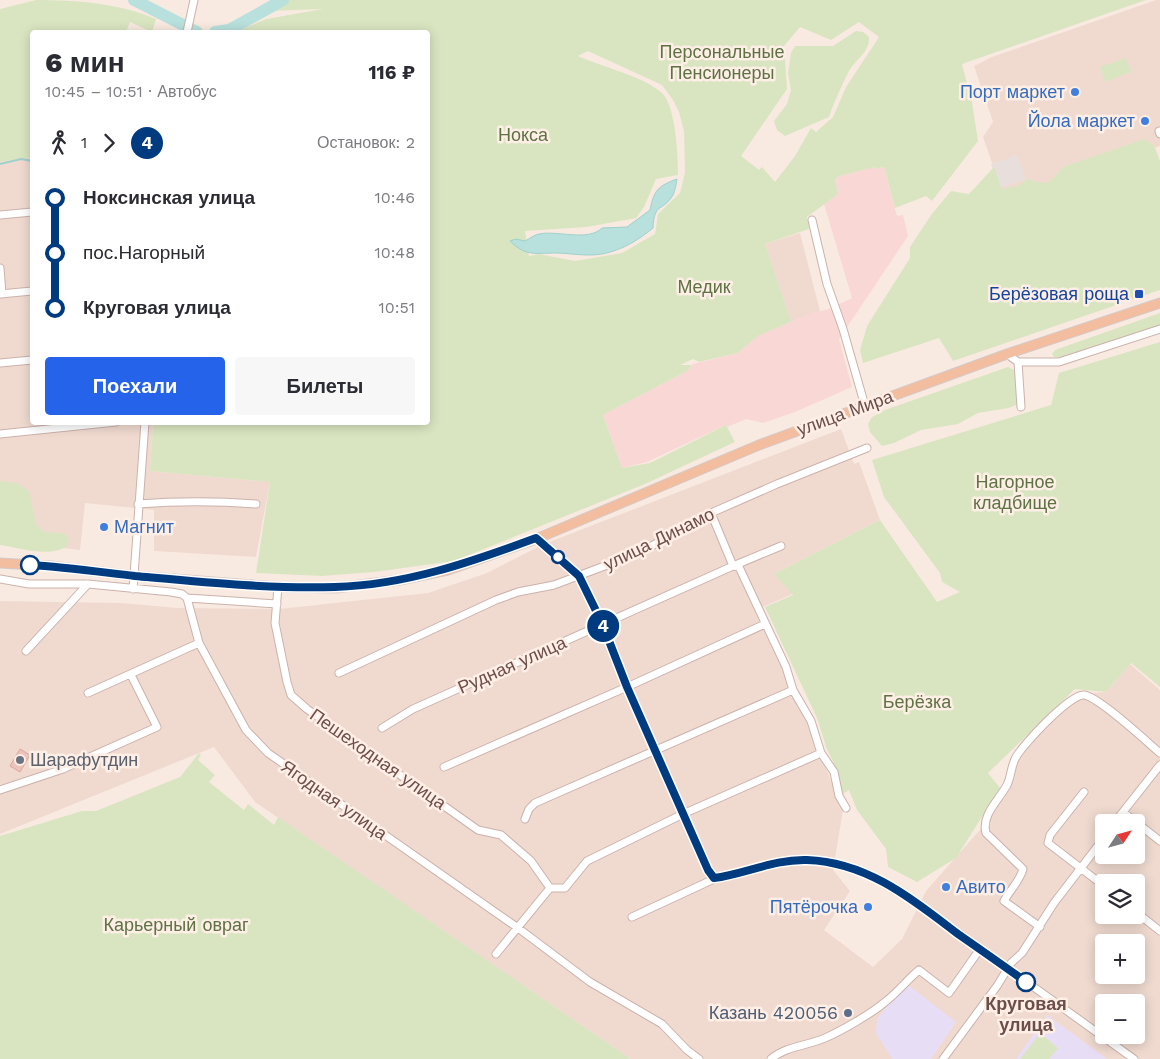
<!DOCTYPE html>
<html lang="ru">
<meta charset="utf-8">
<style>
body{margin:0;font-family:"Work Sans",sans-serif;background:#f7f7f7;color:#2b2b33;height:100vh;display:flex;flex-direction:column;font-size:19px;white-space:nowrap}
*{box-sizing:border-box;margin:0}
p{font-size:16px;color:#7c7c81}
.icon{flex:none;width:28px;height:28px;fill:none;stroke:currentColor;stroke-width:2;stroke-linecap:round;stroke-linejoin:round}
.map{position:relative;flex:1;overflow:hidden}
.sheet{position:absolute;left:30px;top:30px;width:400px;height:395px;display:flex;flex-direction:column;background:#fff;border-radius:5px;box-shadow:0 2px 12px #0003}
.sheet>*{flex:none}
.badge{padding:0 10px;border-radius:16px;font-size:18px;line-height:32px}
.needle{width:32px;rotate:54deg}
.buttons{position:absolute;left:1095px;top:814px;display:grid;gap:10px}
.buttons a{display:grid;place-items:center;width:50px;height:50px;border-radius:5px;background:#fff;box-shadow:0 2px 12px #0003;font-size:25px}
.map>.badge{position:absolute;translate:-50% -50%;box-shadow:0 0 0 2px #fff}
.legs{display:flex;align-items:center;gap:8px;height:55px;padding:0 15px;font-size:16px}
.legs p{margin-inline-start:auto}
.overview{display:flex;align-items:center;justify-content:space-between;height:85px;padding:0 15px}
h1{font-size:28px;font-weight:800;line-height:38px}
.primary-button{display:flex;gap:10px;margin-top:auto;padding:10px 15px}
.primary-button a{flex:1;height:58px;border-radius:5px;background:#2563eb;color:#fff;font-size:20px;font-weight:800;line-height:58px;text-align:center}
.primary-button a+a{background:#f7f7f7;color:#2b2b33}
ul{padding:0 15px;list-style:none}
li{display:flex;align-items:center;gap:18px;height:55px;font-size:19px}
li i{display:grid;place-items:center;width:8px;height:100%;margin:0 6px;background:currentColor}
li i::after{content:'';width:12px;height:12px;margin:-6px;border:4px solid;border-radius:50%;background:#fff}
li p{margin-inline-start:auto}
li:first-child i{background:linear-gradient(#0000 50%,currentColor 0)}
li:last-child i{background:linear-gradient(currentColor 50%,#0000 0)}
.map>svg:first-child{display:block}
</style>
<div class="map">
<svg width="1160" height="1059" viewBox="0 0 1160 1059">
<rect width="100%" height="100%" fill="#f9eae1"/>
<path fill="#f0dad0" fill-rule="evenodd" d="M1156,0H1160V146L1005,200L983,137L993,122L974,66L992,57Z
M32,157V422L153,423L150,471L270,482L256,557L154,551V510L85,503L80,550L0,541V162Z
M800,233L820,311L791,322L765,244Z
M841,429L854,464L859,462L880,520L774,574L793,594L760,608L843,810L833,870L850,891L824,930L873,967L902,939L926,891L985,824L1015,777L1012,758L1076,694L1106,692L1130,664L1160,690V1059H631L255,802L214,747L0,834V601L121,603L178,608L279,609L428,593L487,573L544,544ZM1104,822H1136V855H1104ZM1104,882H1136V915H1104ZM1104,942H1136V975H1104ZM1104,1002H1136V1035H1104Z"/>
<path fill="#f9d7d5" d="M874,167L876,169L884,167L897,216L903,215L908,236L839,339L852,387L795,412L763,423L746,419L727,427L726,425L647,462L622,468L603,415L689,370L693,364L738,353L758,336L813,313L829,309L852,298L824,204L838,194L835,179L837,177Z"/>
<path fill="#e8dfdc" d="M1017,155L1026,179L1000,188L991,164Z"/>
<path fill="#e7def5" d="M908,985L956,1022L931,1059H892L876,1033L877,1019L893,999Z
M1047,1015L1088,1045L1107,1059H1016Z"/>
<path fill="#d9e5c1" fill-rule="evenodd" d="M36,0C77,0 118,3 156,19L152,32L130,22L126,32H32V157L0,162V9Z
M275,0H1146L962,64L972,102L978,141L932,201L926,196L895,208L884,167L875,169L874,167L837,177L835,179L838,194L807,217L809,229L765,244L791,322L758,336L738,353L699,362L693,359L680,365H692L689,370L603,415L622,468L650,463L726,425L735,442L645,484L454,561L374,572L322,576L256,573L270,482L150,471L153,423L428,422V32H235L266,19L323,9L270,11ZM859,22L879,37L846,87L833,117L816,132L811,128L795,156L775,182L762,167L759,170L741,156L787,89L784,46L800,27L831,40ZM588,51L662,85L673,100L679,112L684,131L685,172L680,193L658,214L655,234L622,253L575,261L539,254L529,256L525,231L587,227L636,218L644,207L656,179L678,175C678,157 676,106 662,93C643,76 602,67 578,56Z
M856,31L863,32L869,37C870,53 854,60 848,73C841,87 834,102 829,117L785,136L777,130L774,121L787,104L791,90L788,73L791,53L795,46H833Z
M1126,58L1131,72L1105,82L1100,67Z
M1144,139L1154,145L1160,161V290L953,361L939,338L863,363L860,350L867,326L910,258V247L931,215L951,191L969,194L994,167L1002,190L1008,187H1017L1027,179C1033,180 1038,183 1043,183C1055,182 1057,170 1066,166Z
M1160,313V325L1149,329L1059,358L1054,357L1052,354L1055,350Z
M1160,342V687L1131,663L1106,692L1075,689L988,773L1000,788L956,858L917,882L888,867L886,849L857,810L849,790L843,794L836,768L826,747L817,718L765,607L793,595L774,574L880,520L937,602L960,592L942,582L940,573L884,497L872,460L1051,405L1059,373Z
M1008,367L1020,373L1023,389L1021,403L1009,408L978,413L958,424L921,430L894,443L882,446L870,432L868,424L872,417L885,410Z
M0,481L17,483L29,491L36,524L44,532L65,533L69,539L67,546C51,558 19,548 0,545Z
M199,753L201,755L198,760L215,775L209,782L244,810L248,804L274,825L278,817L631,1059H0V836L82,811H96L180,777Z
M1040,1033L1058,1048L1049,1059H1020Z"/>
<path fill="#b8e0dc" stroke="#9fd1cc" d="M677,179C676,185 675,191 673,195C663,212 654,202 653,228C635,243 612,256 587,255C577,255 566,253 556,253C536,253 526,257 510,241L516,239L525,241C529,239 534,235 539,234C557,230 588,242 602,228L627,227L650,210C654,190 658,186 677,179Z"/>
<g fill="none" stroke-linecap="round" stroke-linejoin="round">
<path stroke="#9fd1cc" stroke-width="2" d="M0,164L21,159L32,161"/>
<path stroke="#b8e0dc" stroke-width="12" d="M134,0L197,32
M215,32L229,30L283,0"/>
</g>
<path fill="#ecc3bb" stroke="#dda69d" d="M20,749L30,755L20,772L10,766Z"/>
<g fill="none" stroke-linecap="round" stroke-linejoin="round">
<defs>
<path id="minor" d="M187,32L194,0
M1159,131L1160,134
M0,215L32,212
M812,220L827,284L843,329L865,406
M0,268L2,294
M0,294L32,291
M1007,354L1018,362H1059L1160,329
M1018,362L1021,407
M0,363L32,360
M0,434L116,422
M138,504C178,501 216,501 256,504
M711,513L731,561L733,566L739,567L786,667L793,690L811,721L821,753L834,772L839,796L846,808
M536,539L579,576L602,623L627,687L708,870L714,879
M0,579L29,584H88L171,592L182,594L187,598L199,643L246,730L268,753L518,928L590,982L662,1024L687,1050L699,1059
M278,587L275,623L287,682L291,695L307,709L478,830L501,835L531,861L550,888
M133,589L145,422
M187,598L277,604
M26,651L88,584
M339,673L496,600L518,592L554,585L639,553L711,513L777,484L867,448
M88,693L199,643
M382,728L413,709L733,566L781,546
M444,767L627,687L765,624
M0,790L63,769L157,727L131,675
M1084,792L1050,835L1048,843L1104,886
M1123,812L1160,841
M525,819L529,809L535,803L793,690
M1115,822L1160,765
M1136,912L1160,931
M632,917L714,879L770,864L806,860L833,863L866,873L914,901L1134,1059
M1040,927L1004,901C1010,890 1020,881 1023,869L986,833C981,815 999,800 1007,785C1011,777 1011,767 1015,759C1020,747 1071,693 1084,695C1099,697 1146,741 1160,753
M496,954L550,888H565L587,861L683,814L821,753
M771,1059C786,1046 807,1046 825,1038C841,1031 871,1014 885,1002C897,993 907,980 919,970L949,993L980,949
M943,1059L997,986L1011,963L1022,953L1054,903L1104,838"/>
<path id="major" d="M0,563L51,566L135,576L278,587L336,588L400,580L448,570L536,539L759,445L1007,354L1160,303"/>
</defs>
<use href="#minor" stroke="#cbb2ac" stroke-width="9"/>
<use href="#major" stroke="#d4cac9" stroke-width="11"/>
<use href="#minor" stroke="#fff" stroke-width="7"/>
<use href="#major" stroke="#f2be9f" stroke-width="9"/>
</g>
<g fill="none" stroke-linecap="round" stroke-linejoin="round">
<defs>
<path id="line-1" d="M30,565C65,567 100,572 135,576C201,582 269,589 335,587C406,585 471,562 536,538L579,576L602,623L627,687L708,870L714,878C745,874 774,859 807,860C867,862 912,899 958,934C981,950 1004,966 1026,982"/>
</defs>
<use href="#line-1" stroke="#fff" stroke-width="11"/>
<use href="#line-1" stroke="#003b80" stroke-width="8"/>
</g>
<g fill="#3f7fe0" stroke="#fdeee6" stroke-width="2">
<circle cx="1075" cy="92" r="5"/>
<circle cx="1145" cy="121" r="5"/>
<circle cx="104" cy="527" r="5"/>
<circle cx="946" cy="887" r="5"/>
<circle cx="868" cy="907" r="5"/>
</g>
<rect fill="#1a4fb4" stroke="#fdeee6" stroke-width="2" x="1134" y="289" width="10" height="10" rx="2.5"/>
<g fill="#fff" stroke="#003b80" stroke-width="2.5">
<circle cx="558" cy="557" r="6"/>
<circle cx="30" cy="565" r="9"/>
<circle cx="1026" cy="982" r="9"/>
</g>
<circle fill="#6b7280" stroke="#fdeee6" stroke-width="2" cx="20" cy="760" r="5"/>
<circle fill="#5c6f8a" stroke="#fdeee6" stroke-width="2" cx="848" cy="1013" r="5"/>
<g text-anchor="middle" stroke-width="5" stroke-linejoin="round" paint-order="stroke">
<g font-size="18" fill="#5e7244" stroke="#fdeee6">
<text x="722" y="58">Персональные<tspan x="722" dy="21">Пенсионеры</tspan></text>
<text x="523" y="141">Нокса</text>
<text x="704" y="293">Медик</text>
<text x="1015" y="488">Нагорное<tspan x="1015" dy="21">кладбище</tspan></text>
<text x="917" y="708">Берёзка</text>
<text x="176" y="931">Карьерный овраг</text>
</g>
<g font-size="18" fill="#366cbe" stroke="#fdeee6" text-anchor="end">
<text x="1065" y="98">Порт маркет</text>
<text x="1135" y="127">Йола маркет</text>
<text x="114" y="533" text-anchor="start">Магнит</text>
<text x="956" y="893" text-anchor="start">Авито</text>
<text x="858" y="913">Пятёрочка</text>
</g>
<g font-size="18" fill="#164399" stroke="#fdeee6" text-anchor="end">
<text x="1129" y="300">Берёзовая роща</text>
</g>
<g font-size="18" fill="#6e4e4b" stroke="#fdeee6">
<text transform="translate(845 413) rotate(-20)" y="6">улица Мира</text>
<text transform="translate(659 539) rotate(-26)" y="6">улица Динамо</text>
<text transform="translate(512 665) rotate(-24)" y="6">Рудная улица</text>
<text transform="translate(378 759) rotate(35)" y="6">Пешеходная улица</text>
<text transform="translate(334 800) rotate(35)" y="6">Ягодная улица</text>
</g>
<g font-size="18" fill="#5b616d" stroke="#fdeee6" text-anchor="start">
<text x="30" y="766">Шарафутдин</text>
</g>
<g font-size="18" font-weight="bold" fill="#6e4e4b" stroke="#fdeee6">
<text x="1026" y="1010">Круговая<tspan x="1026" dy="21">улица</tspan></text>
</g>
<g font-size="18" fill="#4e5e75" stroke="#fdeee6" text-anchor="end">
<text x="838" y="1019">Казань 420056</text>
</g>
</g>
</svg>
<div class="buttons">
<a><svg class="needle" viewBox="-14 -14 28 28"><path d="M0-13l5 13h-10z" fill="#e53935"/><path d="M0 13l5-13h-10z" fill="#7c7c81"/></svg></a>
<a><svg class="icon" aria-label="layers" viewBox="0 0 24 24"><path d="M12 4l9 5-9 5-9-5zM3 14l9 5 9-5"/></svg></a>
<a>+</a>
<a>−</a>
</div>
<b class="badge" style="left:603px;top:626px;background:#003b80;color:#fff">4</b>
<section class="sheet">
<div class="overview"><div><h1>6 мин</h1><p>10:45 – 10:51 · Автобус</p></div><b>116 ₽</b></div>
<div class="legs"><svg class="icon" aria-label="walk" viewBox="0 0 24 24"><circle cx="13" cy="4" r="2"/><path d="M13 8l-2 6 4 7M11 14l-3 7M7 12l3-4h3l4 4"/></svg>1<svg class="icon" aria-label="forward" viewBox="0 0 24 24"><path d="M9 5l7 7-7 7"/></svg><b class="badge" style="background:#003b80;color:#fff">4</b><p>Остановок: 2</p></div>
<ul>
<li><i style="color:#003b80"></i><b>Ноксинская улица</b><p>10:46</p></li>
<li><i style="color:#003b80"></i><span>пос.Нагорный</span><p>10:48</p></li>
<li><i style="color:#003b80"></i><b>Круговая улица</b><p>10:51</p></li>
</ul>
<div class="primary-button"><a>Поехали</a><a>Билеты</a></div>
</section>
</div>
